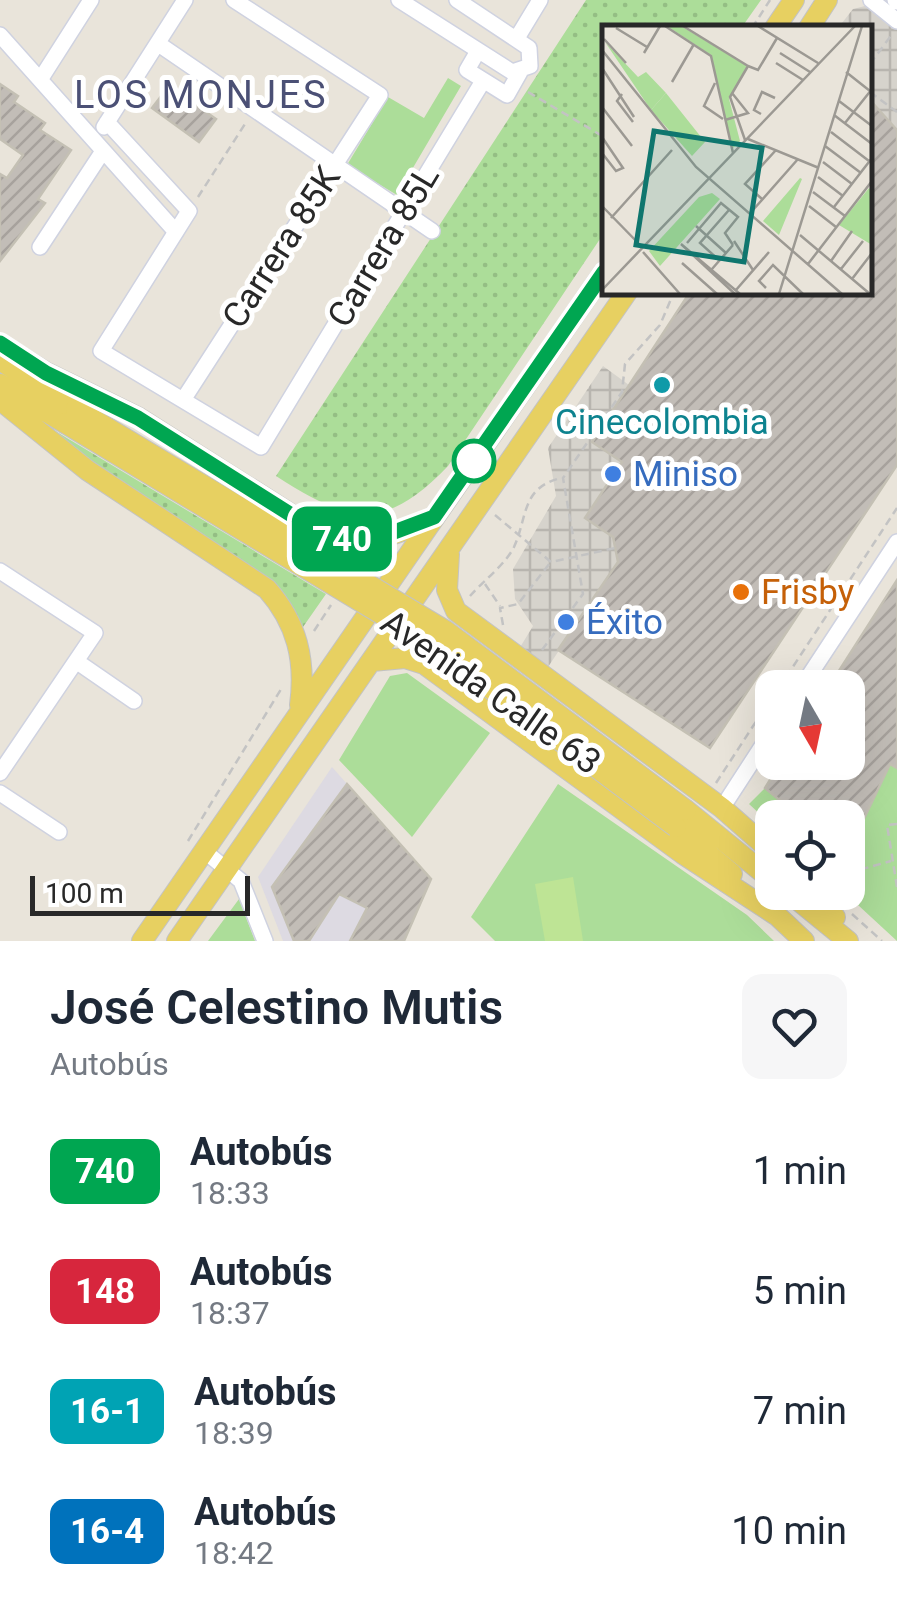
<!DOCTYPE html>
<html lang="es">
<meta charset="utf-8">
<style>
body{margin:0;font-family:Roboto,sans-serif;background:#f6f6f7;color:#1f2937;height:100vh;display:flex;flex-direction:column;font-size:38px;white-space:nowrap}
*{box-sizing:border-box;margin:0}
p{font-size:32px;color:#747a83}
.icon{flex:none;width:55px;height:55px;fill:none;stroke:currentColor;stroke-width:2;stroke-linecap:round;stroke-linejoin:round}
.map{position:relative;height:941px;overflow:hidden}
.sheet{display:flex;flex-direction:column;background:#fff;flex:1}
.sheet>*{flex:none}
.badge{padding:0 20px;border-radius:15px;font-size:35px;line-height:65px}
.needle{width:65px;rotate:171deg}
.controls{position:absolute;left:755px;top:670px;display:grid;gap:20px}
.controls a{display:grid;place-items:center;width:110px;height:110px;border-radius:20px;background:#fff;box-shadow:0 10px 40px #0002;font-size:50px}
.scale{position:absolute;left:30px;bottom:25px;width:220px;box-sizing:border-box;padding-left:10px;border:5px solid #282828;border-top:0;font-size:28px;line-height:35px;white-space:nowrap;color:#282828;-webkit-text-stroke:8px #fff;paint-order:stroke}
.map>.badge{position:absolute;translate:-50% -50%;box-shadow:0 0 0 5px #fff}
.round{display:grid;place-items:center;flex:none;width:105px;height:105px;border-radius:20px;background:#f6f6f7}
.headline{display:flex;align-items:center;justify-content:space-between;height:170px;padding:0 50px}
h1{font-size:48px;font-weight:600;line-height:75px}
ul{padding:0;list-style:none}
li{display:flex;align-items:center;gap:30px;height:120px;padding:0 50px}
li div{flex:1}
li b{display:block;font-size:38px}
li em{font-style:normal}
li .badge{min-width:110px;font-weight:700;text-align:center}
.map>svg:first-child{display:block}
</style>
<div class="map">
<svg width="897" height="941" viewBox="0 0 897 941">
<defs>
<pattern id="grass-dots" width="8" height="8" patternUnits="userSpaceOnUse" patternTransform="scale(2.5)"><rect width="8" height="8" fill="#acdd99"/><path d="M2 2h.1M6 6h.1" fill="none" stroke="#94be84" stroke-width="1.8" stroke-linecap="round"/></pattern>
<pattern id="plaza-grid" width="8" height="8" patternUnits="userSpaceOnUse" patternTransform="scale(2.5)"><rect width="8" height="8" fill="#d6d3cc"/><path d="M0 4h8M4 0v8" fill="none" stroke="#b8b5af"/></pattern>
<pattern id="building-hatch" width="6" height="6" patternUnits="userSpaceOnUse" patternTransform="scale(2.5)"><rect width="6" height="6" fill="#c2bdb7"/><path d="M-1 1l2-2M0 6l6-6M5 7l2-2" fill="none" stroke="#a7a29d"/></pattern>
</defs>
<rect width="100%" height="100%" fill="#e9e4da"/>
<path fill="#dddae2" d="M332,767L431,879L404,941H283L258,877Z"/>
<path fill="url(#grass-dots)" d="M586,0H761L742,27L604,28V233L448,466C384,533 349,523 276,476Z
M52,429L326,594L303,627L292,608L60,440Z"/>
<path fill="#acdd99" d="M448,78L461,86L397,195L347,165L388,97L424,118Z
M407,673L490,733L412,837L339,760L390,676Z
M890,764L897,768V941L845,893L848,852Z
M558,784L747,915L774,941H495L471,917Z
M765,788L801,817L772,818V825L749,804Z
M239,899L255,941H208Z"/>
<path fill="#bee495" d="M573,877L583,941H545L535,884Z"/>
<path fill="url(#plaza-grid)" d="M865,6L897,28V130L870,100V28H838L853,9Z
M603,366L629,385L592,442L622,462L586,518L613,537L618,562L548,667L519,649L533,626L515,599L513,569L556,496L548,448Z"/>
<path fill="url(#building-hatch)" stroke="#c4c0b4" stroke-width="2.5" d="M0,84L18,96L14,102L45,123L40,130L71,150L38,199L45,203L0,261V174L7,178L23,155L0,139Z
M169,86L216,119L199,142L152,108Z
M870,100L897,130V465L710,748L558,650L618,562L613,537L585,518L622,462L592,442L690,292H870Z
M897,580V768L890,764L848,852V818H801L765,788L781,762H848V688H828Z
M347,784L431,879L404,941H350L367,908L339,894L309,941H294L272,887Z"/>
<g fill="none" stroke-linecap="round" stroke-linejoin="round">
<defs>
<path id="minor" d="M399,0L512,72L530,66L529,48L457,0
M871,0L897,21
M895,0L897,2
M0,35L176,232
M517,38L540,0
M160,45L432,231
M478,51L467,70L507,95L520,72
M40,80L91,0
M107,122L189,211L101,351L261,447L483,81
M104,127L185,0
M40,247L103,151
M183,400L380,95L234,0
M0,571L95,633L0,773
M76,661L134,701
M801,688L897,542
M0,793L59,832
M722,808L772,731
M203,850L241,881L265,941"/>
<path id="major" d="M775,28L794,0
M809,28L827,0
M0,344L47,373L139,418L322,534C364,547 395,536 433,518
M0,360L76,409
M0,384L65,423
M0,400L87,470L267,589C297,623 306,660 300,705
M449,554L447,590L456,611L722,808L772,852
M372,661L405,658L424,664L683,854L776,915
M686,810L772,880
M676,827L732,874
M788,892L848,941
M813,892L835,917
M768,907L804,941
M142,941L604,272
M177,941L627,292"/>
</defs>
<use href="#minor" stroke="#cfd2e0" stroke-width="18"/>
<use href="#major" stroke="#c3c3c3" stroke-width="22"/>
<path stroke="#c3c3c3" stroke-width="2.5" stroke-dasharray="8 5" stroke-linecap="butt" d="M752,28L770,0
M870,64L893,33
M528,92L604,137
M870,92L897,112
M198,197L245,124
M495,515L551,562L615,548
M485,584L500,606
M470,596C483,581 505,565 514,547C528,516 521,488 561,478
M503,625L500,608L518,604L550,563
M314,631L331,605
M542,650L583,594L563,478L622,392L625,364L660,325L674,292
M779,688L897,508
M716,783L772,697
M897,824L887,825L897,887
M188,841L283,686
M848,873L891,861
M852,914L882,941"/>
<use href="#minor" stroke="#fff" stroke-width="15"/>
<use href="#major" stroke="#e7d061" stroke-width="20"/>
<defs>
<path id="major-bridge" d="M76,409L446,631L686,810
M65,423L431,644L676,827"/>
</defs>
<use href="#major-bridge" stroke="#c3c3c3" stroke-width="22" stroke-linecap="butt"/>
<use href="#major-bridge" stroke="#e7d061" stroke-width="20"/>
</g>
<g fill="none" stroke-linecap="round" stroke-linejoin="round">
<defs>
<path id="line" d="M0,343L46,373L138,418L312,528L338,538L373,540L434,517L604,272"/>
</defs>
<use href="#line" stroke="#fff" stroke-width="22"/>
<use href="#line" stroke="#00a651" stroke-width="15"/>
</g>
<circle fill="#0f9aa8" stroke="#fff" stroke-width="4" cx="662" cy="385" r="10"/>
<circle fill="#fff" stroke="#00a651" stroke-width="5" cx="474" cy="461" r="20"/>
<g fill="#3f7fe0" stroke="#fff" stroke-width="4">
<circle cx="613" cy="474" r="10"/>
<circle cx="566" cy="622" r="10"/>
</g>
<circle fill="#e8710a" stroke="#fff" stroke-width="4" cx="741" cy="592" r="10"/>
<g text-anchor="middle" stroke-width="10" stroke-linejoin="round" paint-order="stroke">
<g font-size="35" fill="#282828" stroke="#fff">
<text transform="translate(383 246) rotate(-59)" y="12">Carrera 85L</text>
<text transform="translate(281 247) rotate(-57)" y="12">Carrera 85K</text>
<text transform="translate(491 692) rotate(35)" y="12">Avenida Calle 63</text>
</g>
<g font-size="35" fill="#0d838f" stroke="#fff">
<text x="662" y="434">Cinecolombia</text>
</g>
<g font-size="35" fill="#366cbe" stroke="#fff" text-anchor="start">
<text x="633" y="486">Miniso</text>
<text x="586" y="634">Éxito</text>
</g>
<g font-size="35" fill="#c56008" stroke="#fff" text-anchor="start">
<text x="761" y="604">Frisby</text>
</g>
<g font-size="38" letter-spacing="2.5" fill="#4b5075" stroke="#fff">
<text x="201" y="108">LOS MONJES</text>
</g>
</g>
<g transform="translate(602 25)">
<rect width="270" height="270" fill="#e9e4da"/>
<path d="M3,17L36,52L44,47L64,68L49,85ZM110,168L118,174L58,241L47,226L97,172Z" fill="#acdd99"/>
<path d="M65,1H79L145,41L127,74L138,116L130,124L109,30ZM64,68L103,117L90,131L49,85ZM198,153L200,154L177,210L161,196ZM267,163L270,166V220L237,200Z" fill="#acdd99"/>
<path fill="none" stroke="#9c9993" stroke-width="2.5" d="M63,1L109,31L131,128M81,1L146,41M156,1L216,38M14,3L45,22M2,14L24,38M0,25L94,142L240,269M42,28L58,1M178,28L208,47M174,38L201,55M146,41L156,45L175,13M0,43L32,92M244,47L268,66M70,57L92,19M113,58L102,81L121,94M20,69L15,76L31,97M237,76L270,101M0,82L30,121M159,89L152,85L160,67L173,73M232,90L270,119M123,95L146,88L130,68M243,98L270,64M229,107L267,136M0,112L21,143L14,146L0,128M146,114L217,143M143,115L128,72L146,41M223,121L259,148M221,137L250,159M216,152L241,171M211,167L243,191M160,174L143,159L174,125M0,181L40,222M207,181L234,202M232,182L270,133M151,185L196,134M9,193L70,125M94,201L124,228M198,210L268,269M132,216L151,245M85,218L119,178L136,192L123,208L131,220M41,227L78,269M118,236L98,218L127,185M229,236L250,206M80,238L115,269M206,239L270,156M110,244L131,220M239,244L261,216M250,254L270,228M164,263L157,256L171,240L201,269M0,265L253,1M134,265L167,227M133,269L79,219L138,269M177,269L260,1"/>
<path fill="#0f766e" fill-opacity="0.15" stroke="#0f766e" stroke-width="5" d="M52,106L160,123L142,237L34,220Z"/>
<rect width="270" height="270" fill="none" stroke="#282828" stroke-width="5"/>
</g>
</svg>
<div class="controls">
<a><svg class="needle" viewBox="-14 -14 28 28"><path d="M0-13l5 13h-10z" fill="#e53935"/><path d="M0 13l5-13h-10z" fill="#747a83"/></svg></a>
<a><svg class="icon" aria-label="locate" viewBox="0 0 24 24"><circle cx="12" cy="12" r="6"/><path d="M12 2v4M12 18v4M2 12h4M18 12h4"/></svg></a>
</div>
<div class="scale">100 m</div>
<b class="badge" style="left:342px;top:539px;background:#00a651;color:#fff">740</b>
</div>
<section class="sheet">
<div class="headline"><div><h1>José Celestino Mutis</h1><p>Autobús</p></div><a class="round"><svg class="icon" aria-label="heart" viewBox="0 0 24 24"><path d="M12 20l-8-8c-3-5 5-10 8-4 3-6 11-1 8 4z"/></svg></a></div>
<ul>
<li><span class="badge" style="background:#00a651;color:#fff">740</span><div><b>Autobús</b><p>18:33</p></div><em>1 min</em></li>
<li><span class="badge" style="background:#d7263d;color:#fff">148</span><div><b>Autobús</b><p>18:37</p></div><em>5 min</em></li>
<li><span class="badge" style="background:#00a3b4;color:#fff">16-1</span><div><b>Autobús</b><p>18:39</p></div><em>7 min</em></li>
<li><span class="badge" style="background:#0072bc;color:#fff">16-4</span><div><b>Autobús</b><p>18:42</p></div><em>10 min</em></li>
</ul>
</section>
